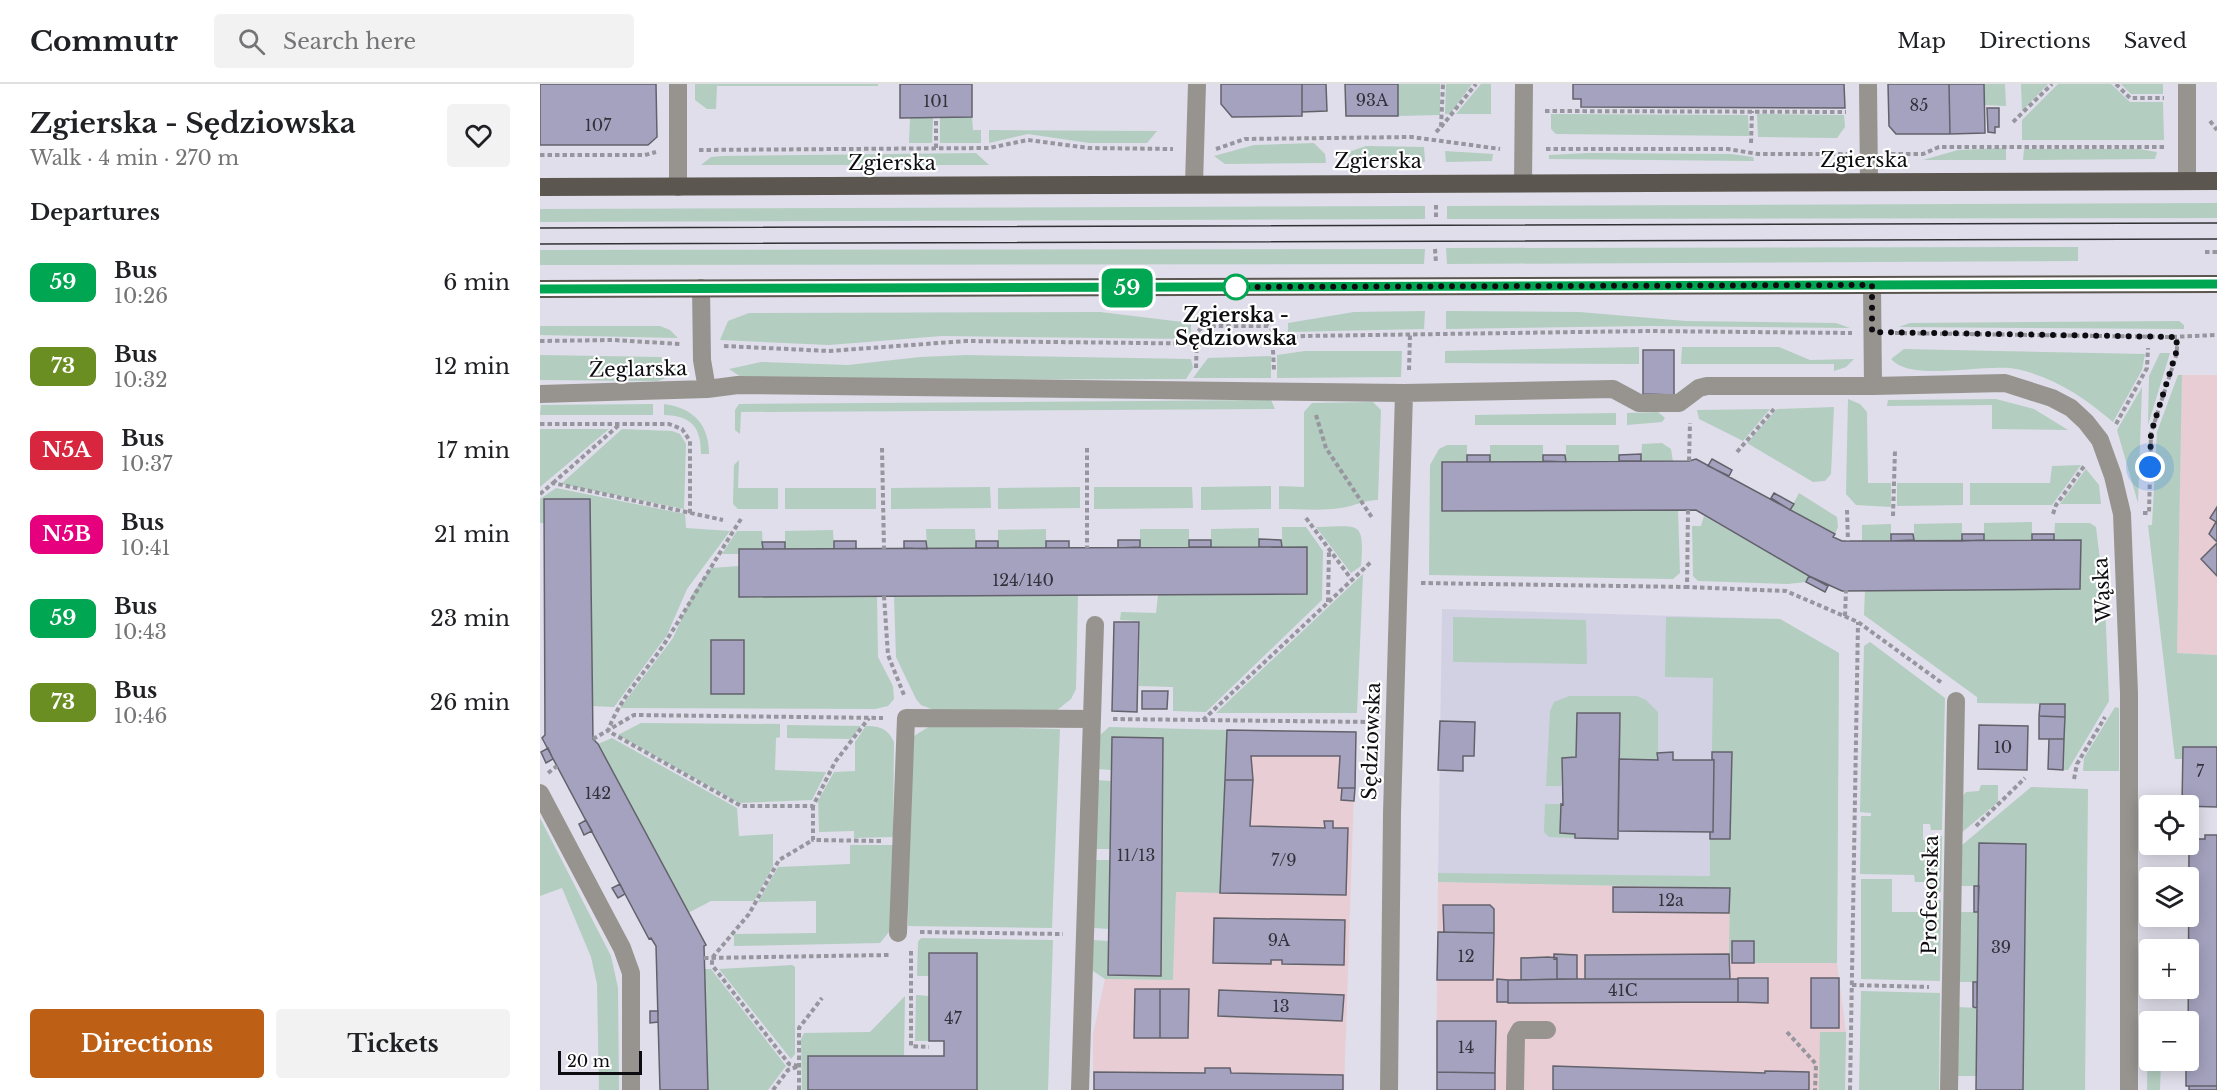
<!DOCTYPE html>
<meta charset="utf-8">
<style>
body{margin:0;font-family:"Libre Baskerville",serif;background:#f2f2f2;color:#202124;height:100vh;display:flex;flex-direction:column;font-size:22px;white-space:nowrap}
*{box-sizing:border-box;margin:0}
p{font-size:20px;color:#757577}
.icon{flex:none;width:33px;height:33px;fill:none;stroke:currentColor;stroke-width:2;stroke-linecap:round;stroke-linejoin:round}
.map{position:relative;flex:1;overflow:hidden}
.drawer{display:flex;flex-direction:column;background:#fff;width:540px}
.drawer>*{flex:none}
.badge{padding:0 12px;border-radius:9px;font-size:21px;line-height:39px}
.fabs{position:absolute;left:1599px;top:711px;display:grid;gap:12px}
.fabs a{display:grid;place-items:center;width:60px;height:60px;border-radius:6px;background:#fff;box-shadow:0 3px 15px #0003;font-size:30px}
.scale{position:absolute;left:18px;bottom:15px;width:84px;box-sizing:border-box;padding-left:6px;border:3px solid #0d0d11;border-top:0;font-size:16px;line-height:21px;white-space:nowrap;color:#0d0d11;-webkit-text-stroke:4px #fff;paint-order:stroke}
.you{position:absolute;width:30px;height:30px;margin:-15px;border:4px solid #fff;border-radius:50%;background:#1a73e8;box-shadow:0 0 0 9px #1a73e833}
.map>.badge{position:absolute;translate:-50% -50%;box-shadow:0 0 0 3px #fff}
h2{padding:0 30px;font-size:22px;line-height:54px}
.round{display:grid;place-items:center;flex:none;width:63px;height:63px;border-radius:6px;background:#f2f2f2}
.summary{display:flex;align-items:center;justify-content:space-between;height:102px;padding:0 30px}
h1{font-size:28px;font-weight:700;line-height:45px}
.button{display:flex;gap:12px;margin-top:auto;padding:12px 30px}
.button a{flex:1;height:69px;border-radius:6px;background:#be5f16;color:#fff;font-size:24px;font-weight:700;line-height:69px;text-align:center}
.button a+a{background:#f2f2f2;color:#202124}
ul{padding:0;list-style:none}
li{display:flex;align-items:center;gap:18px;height:84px;padding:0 30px}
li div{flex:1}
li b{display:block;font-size:22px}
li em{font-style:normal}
li .badge{min-width:66px;font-weight:700;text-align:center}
header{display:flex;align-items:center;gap:36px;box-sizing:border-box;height:84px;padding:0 30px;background:#fff;border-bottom:2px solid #e0e0e0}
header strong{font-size:28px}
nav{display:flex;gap:33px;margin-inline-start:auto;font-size:21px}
.search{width:420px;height:54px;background:#f2f2f2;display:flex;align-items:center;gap:15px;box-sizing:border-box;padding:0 21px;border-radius:6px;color:#757577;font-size:22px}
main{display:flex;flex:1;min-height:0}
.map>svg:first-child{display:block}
</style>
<header>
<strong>Commutr</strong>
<div class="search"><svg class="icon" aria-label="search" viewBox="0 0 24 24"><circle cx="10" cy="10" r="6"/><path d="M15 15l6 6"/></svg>Search here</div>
<nav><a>Map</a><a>Directions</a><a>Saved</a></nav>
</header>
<main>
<section class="drawer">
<div class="summary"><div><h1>Zgierska - Sędziowska</h1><p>Walk · 4 min · 270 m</p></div><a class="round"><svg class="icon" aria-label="heart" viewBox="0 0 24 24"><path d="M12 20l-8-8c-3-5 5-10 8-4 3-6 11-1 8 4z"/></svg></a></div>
<h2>Departures</h2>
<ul>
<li><span class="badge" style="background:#00a651;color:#fff">59</span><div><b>Bus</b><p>10:26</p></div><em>6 min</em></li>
<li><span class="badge" style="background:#6b8e23;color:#fff">73</span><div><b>Bus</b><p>10:32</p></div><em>12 min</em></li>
<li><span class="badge" style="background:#d7263d;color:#fff">N5A</span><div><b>Bus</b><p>10:37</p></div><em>17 min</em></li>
<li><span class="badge" style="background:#e6007e;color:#fff">N5B</span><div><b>Bus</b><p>10:41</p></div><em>21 min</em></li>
<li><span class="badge" style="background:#00a651;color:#fff">59</span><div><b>Bus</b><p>10:43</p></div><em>23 min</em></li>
<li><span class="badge" style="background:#6b8e23;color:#fff">73</span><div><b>Bus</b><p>10:46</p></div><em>26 min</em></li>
</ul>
<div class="button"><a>Directions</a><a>Tickets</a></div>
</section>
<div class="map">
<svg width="1677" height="1006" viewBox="0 0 1677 1006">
<rect width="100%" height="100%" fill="#dfdeea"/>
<path fill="#e8ced4" d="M1642,291H1677V571L1637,569Z
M687,646L816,648L804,1006H553V950L565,895L633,896L636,808L680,809Z
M898,798L1190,804L1192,878L1297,879L1306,948L1305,1006H896Z"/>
<path fill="#d2d1e4" d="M902,525L1240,535L1299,569L1297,879H1192L1190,804L898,798Z"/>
<path fill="#b3cdc0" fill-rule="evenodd" d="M155,0H338V2H177L176,25H167L155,16Z
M858,0H900V31L858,32Z
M906,0H932L910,30H905Z
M941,0H951V30H916Z
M1444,0H1465L1466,22L1445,21Z
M1481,0H1508L1482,27Z
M1518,0H1571L1590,18H1623L1624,56H1482V36Z
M1581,0H1623V10H1591Z
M1011,30L1208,31L1209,52L1016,50L1011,45Z
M1217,30L1304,31L1305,43L1297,54L1218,53Z
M400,33H432L433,46H441V59H400Z
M370,34H393L392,59H369Z
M449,46L617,47L607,59H549L488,50L449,59Z
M774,59L785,70L786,79L685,80L674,72L714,61Z
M826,62L884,63L885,78L814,79L806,69Z
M1466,64V76H1383L1418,66Z
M1484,65H1599L1617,68L1615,75L1483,76Z
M905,67L953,70L952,77L906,78Z
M436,69L449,81H161L171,73L183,72Z
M1049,69L1191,70L1213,73L1214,77L1009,75V71Z
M1677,119V134L907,135V122Z
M885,122V135L0,138V125Z
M1538,163V177L907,180L906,164Z
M885,165L884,180L0,181V166Z
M885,227L884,245L748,248V239L814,228Z
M906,227L1039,228L1146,237L1296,239L1310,244L1109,242L906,245Z
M560,228L651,239V255L402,252L289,261L180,256L188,237L209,229Z
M1639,237L1644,241V245L1359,243L1370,239Z
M0,242H120L130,246L138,254L0,251Z
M1099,263V280L905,279V267Z
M1142,263H1239L1270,276L1314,275L1306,283L1294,287V280H1141Z
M1364,265L1605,270L1602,286L1573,338C1545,314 1517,295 1481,286C1449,277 1373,300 1351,275Z
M765,267H862L861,293L737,294V271Z
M1620,269H1630L1608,341L1609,292Z
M0,271L120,273L141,283L136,290L118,297L0,296Z
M426,271L651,275L653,284L646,295L214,296L201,293L189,285L221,278L308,281L380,273Z
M731,272V294H653L668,274Z
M1638,291H1642L1637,569L1677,571V663L1643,675H1635L1608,441H1612L1617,348Z
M1602,303L1598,419L1577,346Z
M1308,315L1320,320L1327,328L1328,399H1351V423L1316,421L1306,410Z
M1456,315L1494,325L1528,346L1452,345V321L1347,322L1348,316Z
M731,316L735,325L201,328L200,350L195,346V326L199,320Z
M833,318L841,326L838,416C824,416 815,422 801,424C781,427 759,425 739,425V402L764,403V328L772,319Z
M113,320V331H0L1,321Z
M124,320C153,324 169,340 169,370H161C161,342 151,332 124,331Z
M1294,323L1291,390L1285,397L1273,398L1207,359L1237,325Z
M1230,325L1203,357L1159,335L1157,326Z
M1118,328L1125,334L1122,338L1087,341V329Z
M1076,329V341H935V331Z
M0,345H69L0,403Z
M82,345L132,347L140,350L146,360L144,425L21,400Z
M1122,359L1131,365L1133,378L1101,377L1102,360Z
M907,361H927V378H902L1138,426L1140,489L1133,495L889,491L890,381L899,365Z
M950,361H1003V377L950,378Z
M1026,361H1079V377L1026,378Z
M199,376L198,404H238V425H198L193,420L194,381Z
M1541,381L1512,421H1430V399H1510L1512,382Z
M1546,385L1559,401L1561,420H1520Z
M1357,399H1423V421L1357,422Z
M731,402V425L661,426V403Z
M450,403L451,424L351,425V404Z
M540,403V424L458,425V404Z
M554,403H652L653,424L554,425Z
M16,404L145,430L146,444L190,447L147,505L127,551L74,623L51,622L50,415H4V439H0V415Z
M245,404H336V425H245Z
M1259,409L1297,433L1298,443L1295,450L1250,426Z
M1164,432L1269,492L1266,498L1248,500L1158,497L1153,492L1152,442H1161Z
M1492,438V456H1444V439Z
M1422,439V457L1374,456V440Z
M1515,439H1550L1556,443L1565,518L1569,617L1528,686H1523L1525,620L1437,619V613L1324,531L1325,506L1540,505L1541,456H1514Z
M1351,440V457H1322V441Z
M742,443H766L783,467L782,516L666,628L633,627V603L599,602L600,537L580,536L581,528L616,529L618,511L766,510L767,463H742Z
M776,443C818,443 825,434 821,482L811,489Z
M719,444V463H671V445Z
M386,445H435L436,464L387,465Z
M506,445V464H458V446Z
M600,445H649V463H600Z
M293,446L294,465H245V447Z
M197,447H222L223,465H199V470H182Z
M199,482L337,512L338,573L353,602L354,615L348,622L335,625L80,624L133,554L154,507L171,484ZM171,556H203L204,610H171Z
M823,490L817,629H676Z
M538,511L536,605L531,615L516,627L394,626L381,621L376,615L356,573L354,512Z
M913,533L1046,536L1047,580L913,578Z
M1126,533L1240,535L1299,569L1297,879H1214L1213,857H1192V879L1189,870L1190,804L898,798V789L1170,792V755L1190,754L1192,669L1172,668L1173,594L1125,593Z
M1330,558L1405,614L1402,746H1391L1390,740H1383V756H1389L1390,752H1402L1401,808L1388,807L1389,798H1375L1374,791L1320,790L1321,732H1331V729L1320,728L1324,562Z
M1029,612H1097L1106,616L1118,628V676L1079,675V629H1038L1036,673L1022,674L1021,702H1006L1010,627L1014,618Z
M1575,623L1579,624V687H1543L1544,674Z
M101,639L240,640V653L236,654L235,686L286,688L272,716L199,719L78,651Z
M247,641L321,642L311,655L247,654Z
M326,642C340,642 348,645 354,658L353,753L314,754V747L279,748L278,717L294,688L315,687V658Z
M390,642L520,645L512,844L368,842L370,660L374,652Z
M569,643L687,646L680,809L636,808L633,896L565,895L553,887V856L568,857V891L621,892L623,654L572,653L571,686L557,685L558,653Z
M72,654L197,724L199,752L233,750V782L214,817H171L148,829L58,660Z
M557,696L571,697L570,765H555Z
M1441,701H1458V718L1420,750L1421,714L1426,708L1439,707Z
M1491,703L1548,705L1545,1006H1483L1486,760L1439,759V802H1420L1421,762Z
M1005,720H1021L1020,749L1035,750V754L1009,753L1004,748Z
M0,734L71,872L78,904L79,1006H59L57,900L51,873L22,804L0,812Z
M310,761H353V843L340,859L194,862V850L276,849V817L218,818L238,783L310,780Z
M555,776H570L569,845L554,844Z
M1321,795H1352V828H1388V815L1401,816L1400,897L1321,895Z
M1420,828H1438L1437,898H1419Z
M381,854L513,856L508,1006H437V869H390L389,892H377L378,858Z
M252,881L255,883V970L251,975L179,885Z
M164,885H171L246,982L228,1006H168Z
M1321,907L1400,909L1399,1006H1319Z
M376,911L389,912V957H375Z
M365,912L364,972H268V1006H262L261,955L264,949L330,948Z
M1418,923L1437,924L1436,992H1417Z
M1280,948H1306L1305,1006H1279Z
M1608,949L1610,976L1621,977L1620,1006H1607Z"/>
<path fill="#a4a2be" stroke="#63626c" stroke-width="1.5" d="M0,0H116L117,53L108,61H0Z
M360,0H432V33L360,34Z
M681,0H762V32L692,33L681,20Z
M762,0H786L787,27L762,28Z
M805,0H858V32H806Z
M1033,0H1304L1305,24L1041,23V15H1033Z
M1348,0H1409L1410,50H1356L1349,42Z
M1409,0H1444L1445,49L1410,50Z
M1447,24H1459V43H1455V49L1448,48Z
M1103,266H1134V311L1103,310Z
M1101,370V377H1079V371Z
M927,371H950V378H927Z
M1003,371H1025L1026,378L1003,377Z
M1156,375L1295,450L1293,453L1302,457L1541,456L1540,505L1302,507L1269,492L1156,426L902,427V378L1149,377Z
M1172,375L1192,386L1189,392L1168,382Z
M1234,409L1254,420L1250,426L1231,414Z
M4,415H50L53,655L58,660L166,861L164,862L168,1006H120L116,862L111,854L109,855L2,654L5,651Z
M1677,423V458L1669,450L1676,438L1670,434Z
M1351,450H1373L1374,456L1351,457Z
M1422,450H1444V456L1422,457Z
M1492,450H1514V456H1492Z
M719,455L741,456L742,463H719Z
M578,456H600V463L578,464Z
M649,456H671V463H649Z
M294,457H316V465H294Z
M364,457H386L387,465L364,464Z
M436,457H458V464H436Z
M506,457H529V464H506Z
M222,458H245V465H223Z
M1677,459V492L1661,475Z
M767,463V510L199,513V465Z
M1269,492L1288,502L1285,508L1266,498Z
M574,538H599L597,628L572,627Z
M171,556H204V610H171Z
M602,607H628L627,625H602Z
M1500,620H1525V633L1499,632Z
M1037,629H1080L1078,755L1035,754V750L1020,749L1021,720L1023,721L1022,674L1036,673Z
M1499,632L1525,633L1524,655H1499Z
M900,637L935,638L934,672H923V687L898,686Z
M1439,641L1488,642L1487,686L1438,685Z
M687,646L816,648L815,704H798L800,672H711L713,696H685Z
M572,653L623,654L621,892L568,891Z
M1509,655H1524L1523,686L1508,685Z
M1643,663H1677V723L1642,722Z
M8,664L13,675L6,679L1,668Z
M1133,668V676H1174L1173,748L1078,747L1079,675L1118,676L1117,669Z
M1172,668H1192L1190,755H1170V748H1173L1174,676L1172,675Z
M685,696H713L710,742L785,744L784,737H793V744H808L806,811L680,809Z
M802,704H815L814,717L801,716Z
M46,736L52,747L44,751L39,740Z
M1665,751H1677V1002H1646V976H1648L1649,760L1652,759V755H1665Z
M1439,759L1486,760L1483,1006H1436Z
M80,800L85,810L78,814L72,804Z
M1434,802H1439L1438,828H1434Z
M1073,803L1190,804L1189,829L1073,828Z
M903,821H950L954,825V849L904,848Z
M674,834L805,836L804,881L742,880V876H731V880L673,879Z
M898,848L954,849L953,896H897Z
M1192,857H1214V879H1192Z
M389,869H437V1006H268V972H404V957H389Z
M1014,870L1037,871V895H1017V874L1014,875Z
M1189,870L1190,895H1045V871Z
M1008,873L1017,874V895L981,896V874Z
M1198,894H1228V919L1198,918Z
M1271,894H1299V944H1271Z
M957,895L968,896V918H957Z
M1037,895H1198V918L968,919V896Z
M1433,898H1437V924L1433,923Z
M595,905H620V954H594Z
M620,905H649L648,954H620Z
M679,906L804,911L802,937L678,932Z
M110,927H118V938L110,939Z
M897,937H956L955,989L897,988Z
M1013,982L1225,989V987L1269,988V1006H1013Z
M665,984H690L691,989L803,991V1006H554V988L665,989Z
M897,988L955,989V1006H897Z
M1649,1002H1677V1006H1649Z"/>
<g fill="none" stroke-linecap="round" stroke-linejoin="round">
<path stroke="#97969f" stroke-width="4" stroke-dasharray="4.5 3" stroke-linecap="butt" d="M1576,0L1590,14H1624
M1005,27L1306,28
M1670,37L1677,46
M1473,38L1512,0
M901,43L936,0
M896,48L901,43L903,0
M1211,59L1212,27
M396,64V34
M676,65L705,55L872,53L960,65
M1006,65H1188L1218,70H1307
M159,66L449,64L488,56L549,64L633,65
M1351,70H1383L1399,63H1624
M0,71H105L116,68
M896,121V135
M895,165L896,179
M1665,168H1677
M1355,249L1630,253L1677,251
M0,257L73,256L140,260
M184,262L289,267L426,257L687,260L764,252L1107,247L1312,249
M733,266L734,287
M656,284L657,248L664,242H728L752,263
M869,286L870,250
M776,331L786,364L833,435
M0,340H129L142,345L150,357V430
M1576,340L1607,284L1608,264
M342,364L344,465
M547,364V464
M1197,368L1234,325
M1149,377L1150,339
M13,399L79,341
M0,410L13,399L183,436
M1148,426L1147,503L1246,507L1318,538L1402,599
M1307,426L1308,457
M1603,429H1609L1611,349L1637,269V253
M1513,430L1516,421L1545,381
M1353,432L1355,366
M766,434L812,496
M201,435C176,474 153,514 128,554C109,585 80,612 68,647L201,722H273L295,678L329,634
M881,499L1147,503
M344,512L348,571L364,611
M788,518L789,466
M1305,532L1306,506
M573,635L833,638
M663,636L831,478
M53,655L94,631L343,634
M8,689L17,682
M1534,695L1537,680L1565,633
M273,722V756L341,757
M1436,742L1485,694
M380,848L523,850
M371,867V962L389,963
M164,874L349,871
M1312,901L1389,903
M1247,948L1276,980L1275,1006
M233,1006L248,986L259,982L249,980L172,881V874L209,830L239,776L273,756
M259,1006V944L282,914
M1310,1006L1318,538"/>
<path stroke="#97948f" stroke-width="18" d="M138,0V103
M1328,0L1329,98
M1647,0V97
M983,99L984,0
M654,100L657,0
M1332,201L1333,302L1465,299L1512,314L1531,324L1546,338L1560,356L1573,392L1582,430L1589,609V1006
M167,305L198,301L864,309L1073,305L1099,319H1139L1159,304L1167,302H1333
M0,310L167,305L162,276L161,204
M0,709L82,864L91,889V1006
M358,849L366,634L552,635
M540,1006L555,541
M849,1006L852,729L864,309
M975,1006L976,953L980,946H1007
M1409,1006L1416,617"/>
<path stroke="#5b564f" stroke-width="18" d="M0,103L1677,97
M0,205L1677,200"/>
<path stroke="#313136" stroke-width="1.5" d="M0,144L1677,139
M0,160L1677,155"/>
</g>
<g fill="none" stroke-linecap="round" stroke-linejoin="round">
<defs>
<path id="line" d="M0,205L1677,200"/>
</defs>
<use href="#line" stroke="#fff" stroke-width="14"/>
<use href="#line" stroke="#00a651" stroke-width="9"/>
<path stroke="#0d0d11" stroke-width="6" stroke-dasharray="0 10.8" d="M696,203L1332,201V248L1637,253L1636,269L1611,349L1610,383"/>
</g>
<circle fill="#fff" stroke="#00a651" stroke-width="3" cx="696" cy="203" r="12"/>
<g text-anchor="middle" stroke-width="4.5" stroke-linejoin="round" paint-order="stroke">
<g font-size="16" fill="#33323c">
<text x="832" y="22">93A</text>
<text x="396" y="23">101</text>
<text x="1379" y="27">85</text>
<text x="58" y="47">107</text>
<text x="483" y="502">124/140</text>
<text x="1463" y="669">10</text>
<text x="1660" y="693">7</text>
<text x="58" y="715">142</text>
<text x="596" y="777">11/13</text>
<text x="744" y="782">7/9</text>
<text x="1131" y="822">12a</text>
<text x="739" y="862">9A</text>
<text x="1461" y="869">39</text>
<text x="926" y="878">12</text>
<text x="1083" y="912">41C</text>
<text x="741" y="928">13</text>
<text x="413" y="940">47</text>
<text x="926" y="969">14</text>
</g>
<g font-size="20" fill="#0d0d11" stroke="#fff">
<text x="1324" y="83">Zgierska</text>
<text x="838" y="84">Zgierska</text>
<text x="352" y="86">Zgierska</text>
<text transform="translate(98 285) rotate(-1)" y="7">Żeglarska</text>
<text transform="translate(1562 506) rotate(-93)" y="7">Wąska</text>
<text transform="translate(831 657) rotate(-88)" y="7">Sędziowska</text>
<text transform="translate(1390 811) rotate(-89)" y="7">Profesorska</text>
</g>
<g font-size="20" font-weight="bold" fill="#0d0d11" stroke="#fff">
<text x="696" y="238">Zgierska -<tspan x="696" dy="23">Sędziowska</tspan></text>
</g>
</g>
</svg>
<div class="fabs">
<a><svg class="icon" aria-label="locate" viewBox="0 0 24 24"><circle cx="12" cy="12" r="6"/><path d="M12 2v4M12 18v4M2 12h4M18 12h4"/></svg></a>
<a><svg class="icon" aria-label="layers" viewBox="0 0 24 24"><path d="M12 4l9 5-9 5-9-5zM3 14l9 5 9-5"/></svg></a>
<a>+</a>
<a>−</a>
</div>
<div class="scale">20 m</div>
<div class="you" style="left:1610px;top:383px"></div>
<b class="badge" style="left:587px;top:204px;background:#00a651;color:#fff">59</b>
</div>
</main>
